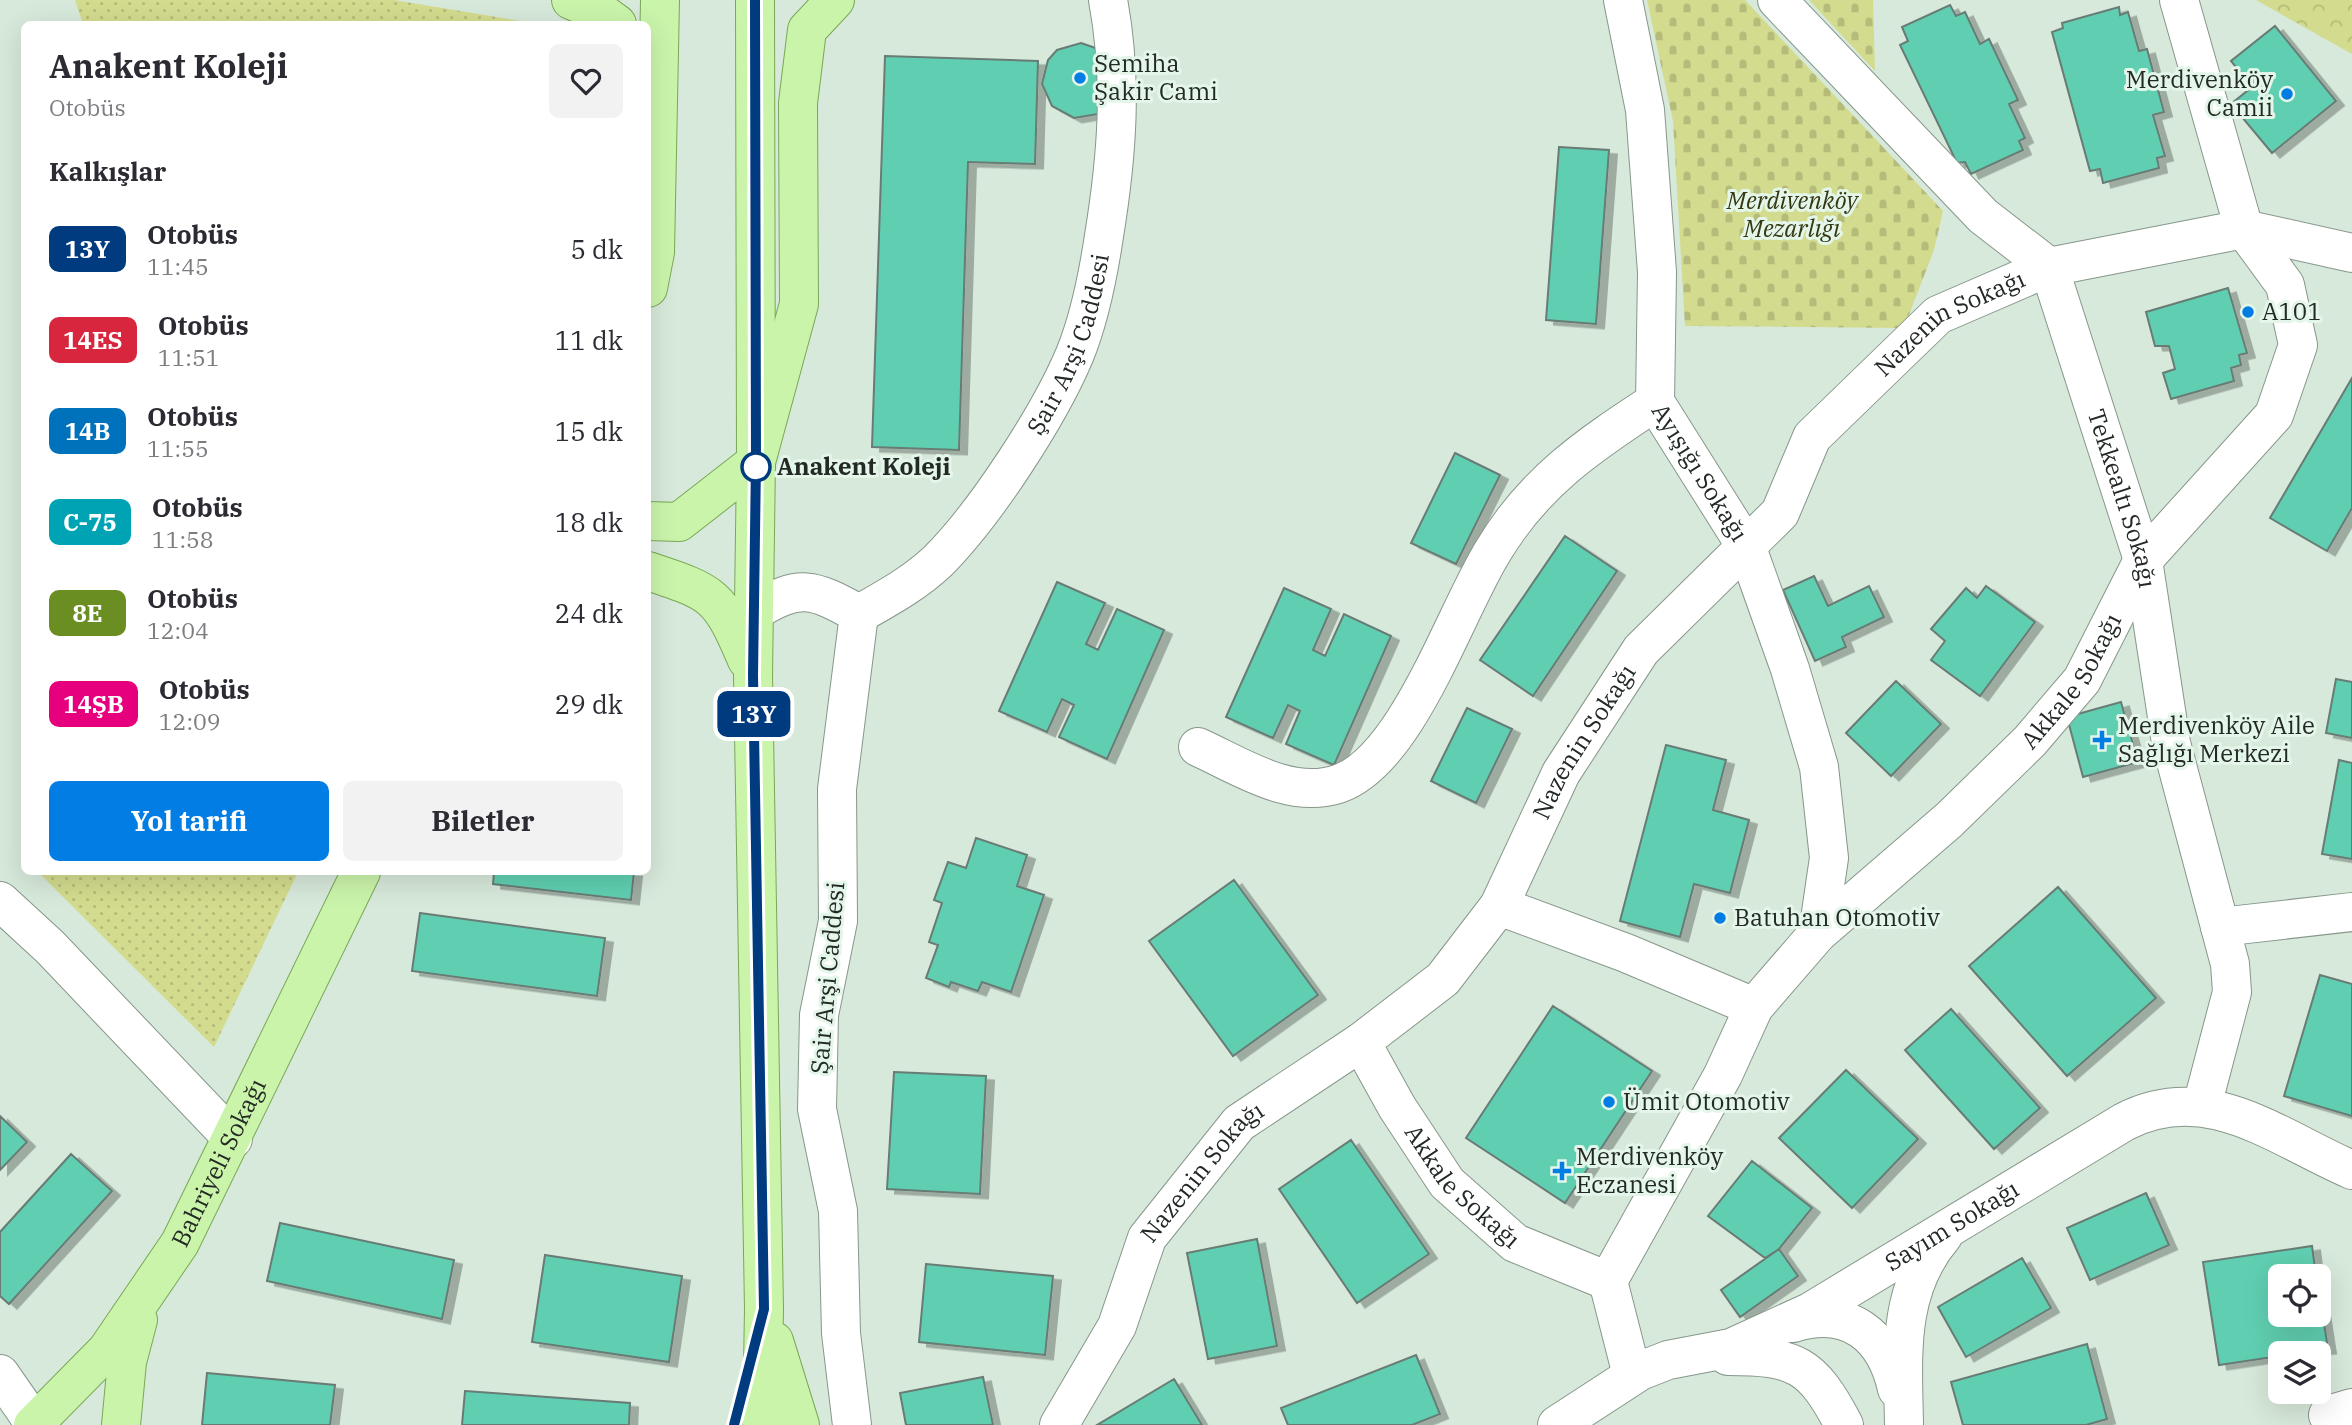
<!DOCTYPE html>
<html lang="tr">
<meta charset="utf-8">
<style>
body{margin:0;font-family:"IBM Plex Serif",serif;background:#f2f2f3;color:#2b2b33;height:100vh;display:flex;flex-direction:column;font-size:26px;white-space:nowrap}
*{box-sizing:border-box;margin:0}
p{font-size:23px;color:#7c7c81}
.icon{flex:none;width:38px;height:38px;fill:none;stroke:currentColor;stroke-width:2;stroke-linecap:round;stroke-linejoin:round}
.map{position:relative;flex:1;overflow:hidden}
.drawer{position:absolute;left:21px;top:21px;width:630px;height:854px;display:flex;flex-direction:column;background:#fff;border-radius:10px;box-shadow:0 7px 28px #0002}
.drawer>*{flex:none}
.badge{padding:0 14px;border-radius:10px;font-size:24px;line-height:46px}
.fabs{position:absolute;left:2268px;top:1264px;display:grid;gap:14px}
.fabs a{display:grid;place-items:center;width:63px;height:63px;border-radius:10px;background:#fff;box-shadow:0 7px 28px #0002;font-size:35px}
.map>.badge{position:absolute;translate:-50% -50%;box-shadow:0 0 0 4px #fff}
h2{padding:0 28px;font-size:26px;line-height:63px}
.round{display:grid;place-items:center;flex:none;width:74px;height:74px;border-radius:10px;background:#f2f2f3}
.headline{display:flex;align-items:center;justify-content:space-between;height:119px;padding:0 28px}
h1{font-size:33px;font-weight:700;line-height:52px}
.action{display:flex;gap:14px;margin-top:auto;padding:14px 28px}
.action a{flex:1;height:80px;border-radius:10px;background:#027de4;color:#fff;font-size:28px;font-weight:700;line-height:80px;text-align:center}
.action a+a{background:#f2f2f3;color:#2b2b33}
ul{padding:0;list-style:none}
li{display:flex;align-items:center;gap:21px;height:91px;padding:0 28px}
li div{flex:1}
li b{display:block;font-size:26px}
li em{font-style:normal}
li .badge{min-width:77px;font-weight:700;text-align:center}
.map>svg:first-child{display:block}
</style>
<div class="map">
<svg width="2352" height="1425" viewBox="0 0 2352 1425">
<defs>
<pattern id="grass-dots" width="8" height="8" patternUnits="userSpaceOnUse" patternTransform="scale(1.75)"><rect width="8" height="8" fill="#d3db8e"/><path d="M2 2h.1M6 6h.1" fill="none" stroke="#b5bc7a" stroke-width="1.8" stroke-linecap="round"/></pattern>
<pattern id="cemetery-stones" width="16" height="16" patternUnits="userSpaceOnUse" patternTransform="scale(1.75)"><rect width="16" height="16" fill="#d3db8e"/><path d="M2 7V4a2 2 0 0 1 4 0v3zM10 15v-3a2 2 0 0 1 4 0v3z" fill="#b5bc7a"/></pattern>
<pattern id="park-crowns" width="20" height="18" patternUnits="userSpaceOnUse" patternTransform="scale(1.75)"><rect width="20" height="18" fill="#d3db8e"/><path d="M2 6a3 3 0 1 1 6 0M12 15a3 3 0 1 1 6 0" fill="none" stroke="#b5bc7a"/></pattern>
<filter id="shadow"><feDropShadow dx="8" dy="4.5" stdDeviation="0" flood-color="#0004"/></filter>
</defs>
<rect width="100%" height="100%" fill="#d7e9db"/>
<path fill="url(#grass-dots)" d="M75,0H394L538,24H83Z
M38,872H298L214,1047Z"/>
<path fill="url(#cemetery-stones)" d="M1647,0H1745L1943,211L1934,250L1904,328L1685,326L1673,121Z
M1809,0H1873L1875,71Z"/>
<path fill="url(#park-crowns)" d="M2256,0H2352V54Z"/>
<path fill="#61cfb1" stroke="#687c75" stroke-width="2" filter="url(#shadow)" d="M1950,5L1956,16L1965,12L1980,44L1989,39L2018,100L2009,104L2025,138L2019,141L2023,150L1971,174L1965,162L1957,163L1900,45L1908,41L1902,27Z
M2119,7L2120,15L2128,12L2139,51L2147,49L2164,112L2153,115L2165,156L2157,158L2159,168L2103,183L2100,169L2090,171L2052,32L2063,28L2062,23Z
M2275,26L2336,101L2272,153L2231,104L2252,87L2231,61Z
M1081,43L1104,51L1098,114L1074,118L1052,106L1042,84L1048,60L1057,50Z
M885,56L1038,61L1035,164L968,162L959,450L872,447Z
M1559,147L1609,150L1596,324L1546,320Z
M2228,288L2247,353L2239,355L2241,365L2231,368L2234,381L2171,399L2163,373L2175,369L2169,346H2155L2146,312Z
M2352,378V508L2327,551L2270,518Z
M1455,453L1500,475L1456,564L1411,543Z
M1565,536L1617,571L1533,696L1480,660Z
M1814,576L1828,606L1869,586L1884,617L1842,637L1846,647L1815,661L1783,590Z
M1057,582L1105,603L1086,644L1098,650L1117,609L1164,630L1107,759L1059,737L1074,705L1062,699L1047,732L999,711Z
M1986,586L2035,622L1980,696L1931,660L1945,641L1931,629L1966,588L1977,598Z
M1284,588L1331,609L1313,650L1325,656L1344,614L1391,636L1334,765L1286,744L1300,711L1288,705L1273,738L1226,717Z
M2336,679L2352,682V738L2326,733Z
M1896,681L1941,724L1891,776L1846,733Z
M2121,702L2138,762L2083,777L2067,717Z
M1467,708L1512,729L1476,803L1431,781Z
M1666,745L1726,760L1713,810L1749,820L1730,893L1694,884L1680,937L1620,921Z
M2339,760L2352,763V859L2322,854Z
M976,838L1027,855L1017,886L1044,895L1011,992L982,982L978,991L951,982L949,987L926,978L938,945L929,942L942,903L934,900L948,862L966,868Z
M494,872H634L631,900L493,884Z
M1234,880L1318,995L1233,1056L1149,941Z
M2058,887L2156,998L2067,1076L1969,966Z
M420,913L605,938L597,996L412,971Z
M2320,975L2352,984V1116L2284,1096Z
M1553,1006L1652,1071L1565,1203L1466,1138Z
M1951,1009L2040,1108L1994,1149L1905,1050Z
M1846,1070L1918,1139L1852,1208L1779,1138Z
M894,1072L986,1076L980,1194L887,1189Z
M0,1116L27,1142L0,1170Z
M1351,1140L1429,1254L1357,1303L1279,1189Z
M71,1154L112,1191L9,1304L0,1296V1232Z
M1752,1161L1812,1208L1779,1249L1765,1258L1708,1216Z
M2146,1193L2169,1245L2090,1280L2067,1228Z
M280,1223L454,1260L442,1319L267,1281Z
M1257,1239L1277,1346L1208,1359L1187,1253Z
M2312,1246L2316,1276H2280V1314H2319V1291L2328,1349L2280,1353V1356L2219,1365L2203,1262Z
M1779,1249L1798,1276L1740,1317L1721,1290Z
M545,1255L682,1276L669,1362L532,1342Z
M2022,1258L2051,1308L1966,1357L1938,1307Z
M926,1264L1053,1276L1045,1355L919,1342Z
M2087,1344L2107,1419L2086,1425H1963L1951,1382Z
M1416,1355L1440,1414L1412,1425H1288L1281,1408Z
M207,1373L335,1385L330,1425H202Z
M983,1377L993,1425H906L900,1393Z
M1174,1379L1202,1425H1097Z
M465,1391L630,1403L629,1425H462Z"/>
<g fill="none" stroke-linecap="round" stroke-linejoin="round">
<defs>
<g id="minor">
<path id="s1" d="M1623,0L1645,110L1657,272L1655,402L1747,548L1790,669L1819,767L1829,858L1818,933"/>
<path id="s2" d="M1777,0L1983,216L2049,267L2143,560L2171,743L2230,964L2232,992L2202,1106"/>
<path d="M753,612C800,583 812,588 859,614L837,789L838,921L819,1015L817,1109L838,1211L841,1333L852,1425"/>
<path id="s3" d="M859,614C887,598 915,583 938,561C985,514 1049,416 1075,354C1090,317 1098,276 1104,236C1117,156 1123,80 1108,0"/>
<path d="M1198,747C1240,766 1290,800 1338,784C1407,761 1455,612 1493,551C1534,482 1589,445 1655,402"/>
<path d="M0,901L50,947L233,1139"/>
<path d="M1499,906L1626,953L1754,1007"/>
<path d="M2220,927L2352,912"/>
<path id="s4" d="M1361,1042L1397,1107L1447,1183L1515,1243L1608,1281L1632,1375"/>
<path id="s5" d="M1608,1281L1723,1075L1754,1007L1818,933L1949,820L2030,741L2082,680L2143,560L2274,415L2298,345L2285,285L2244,229L2179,0"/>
<path d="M1793,1323C1849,1306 1885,1335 1897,1389"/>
<path d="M1728,1356C1796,1356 1812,1364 1844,1425"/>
<path d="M0,1374L34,1423"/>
<path d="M2328,1415L2352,1408"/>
<path id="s6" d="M1059,1425L1117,1326L1147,1238L1239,1123L1361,1042L1443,979L1499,906L1561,773L1641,650L1780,513L1812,437L1938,315L2049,267L2244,229L2352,253"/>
<path id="s7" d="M1557,1425L1640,1371L1668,1360L1731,1348L1810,1312L2124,1122C2207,1079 2276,1137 2352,1170"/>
<path d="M1904,1425C1903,1357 1896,1291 1943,1236"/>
</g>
<g id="major">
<path d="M571,0L602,13L617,24"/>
<path d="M755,0L756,462L753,675L764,1309L762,1425"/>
<path d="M648,288L655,252L660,0"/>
<path d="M648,521L679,522L756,462L799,304L798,103L807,30L835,0"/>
<path d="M648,571C714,593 719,594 747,660"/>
<path d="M774,1341L800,1425"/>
<path id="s8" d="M33,1425L107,1350L180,1243L361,872"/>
<path d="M121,1425L127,1362L138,1320"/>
</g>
</defs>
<use href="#minor" stroke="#87978a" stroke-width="40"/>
<use href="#major" stroke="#79a857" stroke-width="40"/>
<use href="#minor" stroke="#fff" stroke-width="38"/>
<use href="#major" stroke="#caf4aa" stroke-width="38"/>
</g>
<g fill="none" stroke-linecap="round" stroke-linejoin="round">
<defs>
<path id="line" d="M734,1425L764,1309L753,675L756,462L755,0"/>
</defs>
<use href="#line" stroke="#fff" stroke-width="16"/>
<use href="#line" stroke="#003b80" stroke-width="10"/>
</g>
<g fill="#027de4" stroke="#e4f6e9" stroke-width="2.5">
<circle cx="1080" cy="78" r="7"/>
<circle cx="2287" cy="94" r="7"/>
<circle cx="2248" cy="312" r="7"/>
<path d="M2098.5 729.5h7v7h7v7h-7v7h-7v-7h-7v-7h7z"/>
<circle cx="1720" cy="918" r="7"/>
<circle cx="1609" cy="1102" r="7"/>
<path d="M1558.5 1160.5h7v7h7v7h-7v7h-7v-7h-7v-7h7z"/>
</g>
<circle fill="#fff" stroke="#003b80" stroke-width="3.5" cx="756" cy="467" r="14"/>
<g text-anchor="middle" stroke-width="6" stroke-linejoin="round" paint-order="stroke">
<g font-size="24" fill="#232924" stroke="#e4f6e9" text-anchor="start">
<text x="1094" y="72">Semiha<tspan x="1094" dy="28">Şakir Cami</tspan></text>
<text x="2273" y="88" text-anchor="end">Merdivenköy<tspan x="2273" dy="28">Camii</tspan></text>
<text x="2262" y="320">A101</text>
<text x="2118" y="734">Merdivenköy Aile<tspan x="2118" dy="28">Sağlığı Merkezi</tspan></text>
<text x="1734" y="926">Batuhan Otomotiv</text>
<text x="1623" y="1110">Ümit Otomotiv</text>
<text x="1576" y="1165">Merdivenköy<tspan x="1576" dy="28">Eczanesi</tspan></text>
</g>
<g font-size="24" font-style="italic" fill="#353813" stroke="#e4f6e9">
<text x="1792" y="209">Merdivenköy<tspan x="1792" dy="28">Mezarlığı</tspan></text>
</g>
<g font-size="24" fill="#232924" stroke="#e4f6e9">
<text dy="8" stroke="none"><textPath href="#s6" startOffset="1449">Nazenin Sokağı</textPath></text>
<text dy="8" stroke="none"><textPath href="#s3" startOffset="352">Şair Arşi Caddesi</textPath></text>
<text dy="8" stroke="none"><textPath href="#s1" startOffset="488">Ayışığı Sokağı</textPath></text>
<text dy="8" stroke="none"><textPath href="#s2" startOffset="625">Tekkealtı Sokağı</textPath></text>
<text dy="8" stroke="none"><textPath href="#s5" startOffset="768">Akkale Sokağı</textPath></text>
<text dy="8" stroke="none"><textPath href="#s6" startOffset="882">Nazenin Sokağı</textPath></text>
<text transform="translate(828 978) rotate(-85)" y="8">Şair Arşi Caddesi</text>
<text dy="8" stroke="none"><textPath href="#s8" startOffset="324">Bahriyeli Sokağı</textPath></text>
<text dy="8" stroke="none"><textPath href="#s6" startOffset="294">Nazenin Sokağı</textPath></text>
<text dy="8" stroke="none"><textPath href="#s4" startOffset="178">Akkale Sokağı</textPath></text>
<text dy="8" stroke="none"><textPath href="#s7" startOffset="446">Sayım Sokağı</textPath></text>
</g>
<g font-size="24" font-weight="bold" fill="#232924" stroke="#e4f6e9" text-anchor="start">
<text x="777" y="475">Anakent Koleji</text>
</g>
</g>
</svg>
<div class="fabs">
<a><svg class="icon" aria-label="locate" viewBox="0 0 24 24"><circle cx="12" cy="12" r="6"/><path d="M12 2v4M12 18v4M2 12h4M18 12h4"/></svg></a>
<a><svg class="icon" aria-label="layers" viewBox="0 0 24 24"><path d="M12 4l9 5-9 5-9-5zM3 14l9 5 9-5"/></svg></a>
</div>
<b class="badge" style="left:754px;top:714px;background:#003b80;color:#fff">13Y</b>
<section class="drawer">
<div class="headline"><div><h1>Anakent Koleji</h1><p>Otobüs</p></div><a class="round"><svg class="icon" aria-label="heart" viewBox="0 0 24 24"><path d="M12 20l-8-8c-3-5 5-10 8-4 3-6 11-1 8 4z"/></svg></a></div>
<h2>Kalkışlar</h2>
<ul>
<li><span class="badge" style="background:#003b80;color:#fff">13Y</span><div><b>Otobüs</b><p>11:45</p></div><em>5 dk</em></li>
<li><span class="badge" style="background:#d7263d;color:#fff">14ES</span><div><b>Otobüs</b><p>11:51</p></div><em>11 dk</em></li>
<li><span class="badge" style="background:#0072bc;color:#fff">14B</span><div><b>Otobüs</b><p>11:55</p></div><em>15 dk</em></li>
<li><span class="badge" style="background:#00a3b4;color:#fff">C-75</span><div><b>Otobüs</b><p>11:58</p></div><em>18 dk</em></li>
<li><span class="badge" style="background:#6b8e23;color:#fff">8E</span><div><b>Otobüs</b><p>12:04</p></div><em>24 dk</em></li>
<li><span class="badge" style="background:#e6007e;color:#fff">14ŞB</span><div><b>Otobüs</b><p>12:09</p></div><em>29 dk</em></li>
</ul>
<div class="action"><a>Yol tarifi</a><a>Biletler</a></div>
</section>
</div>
